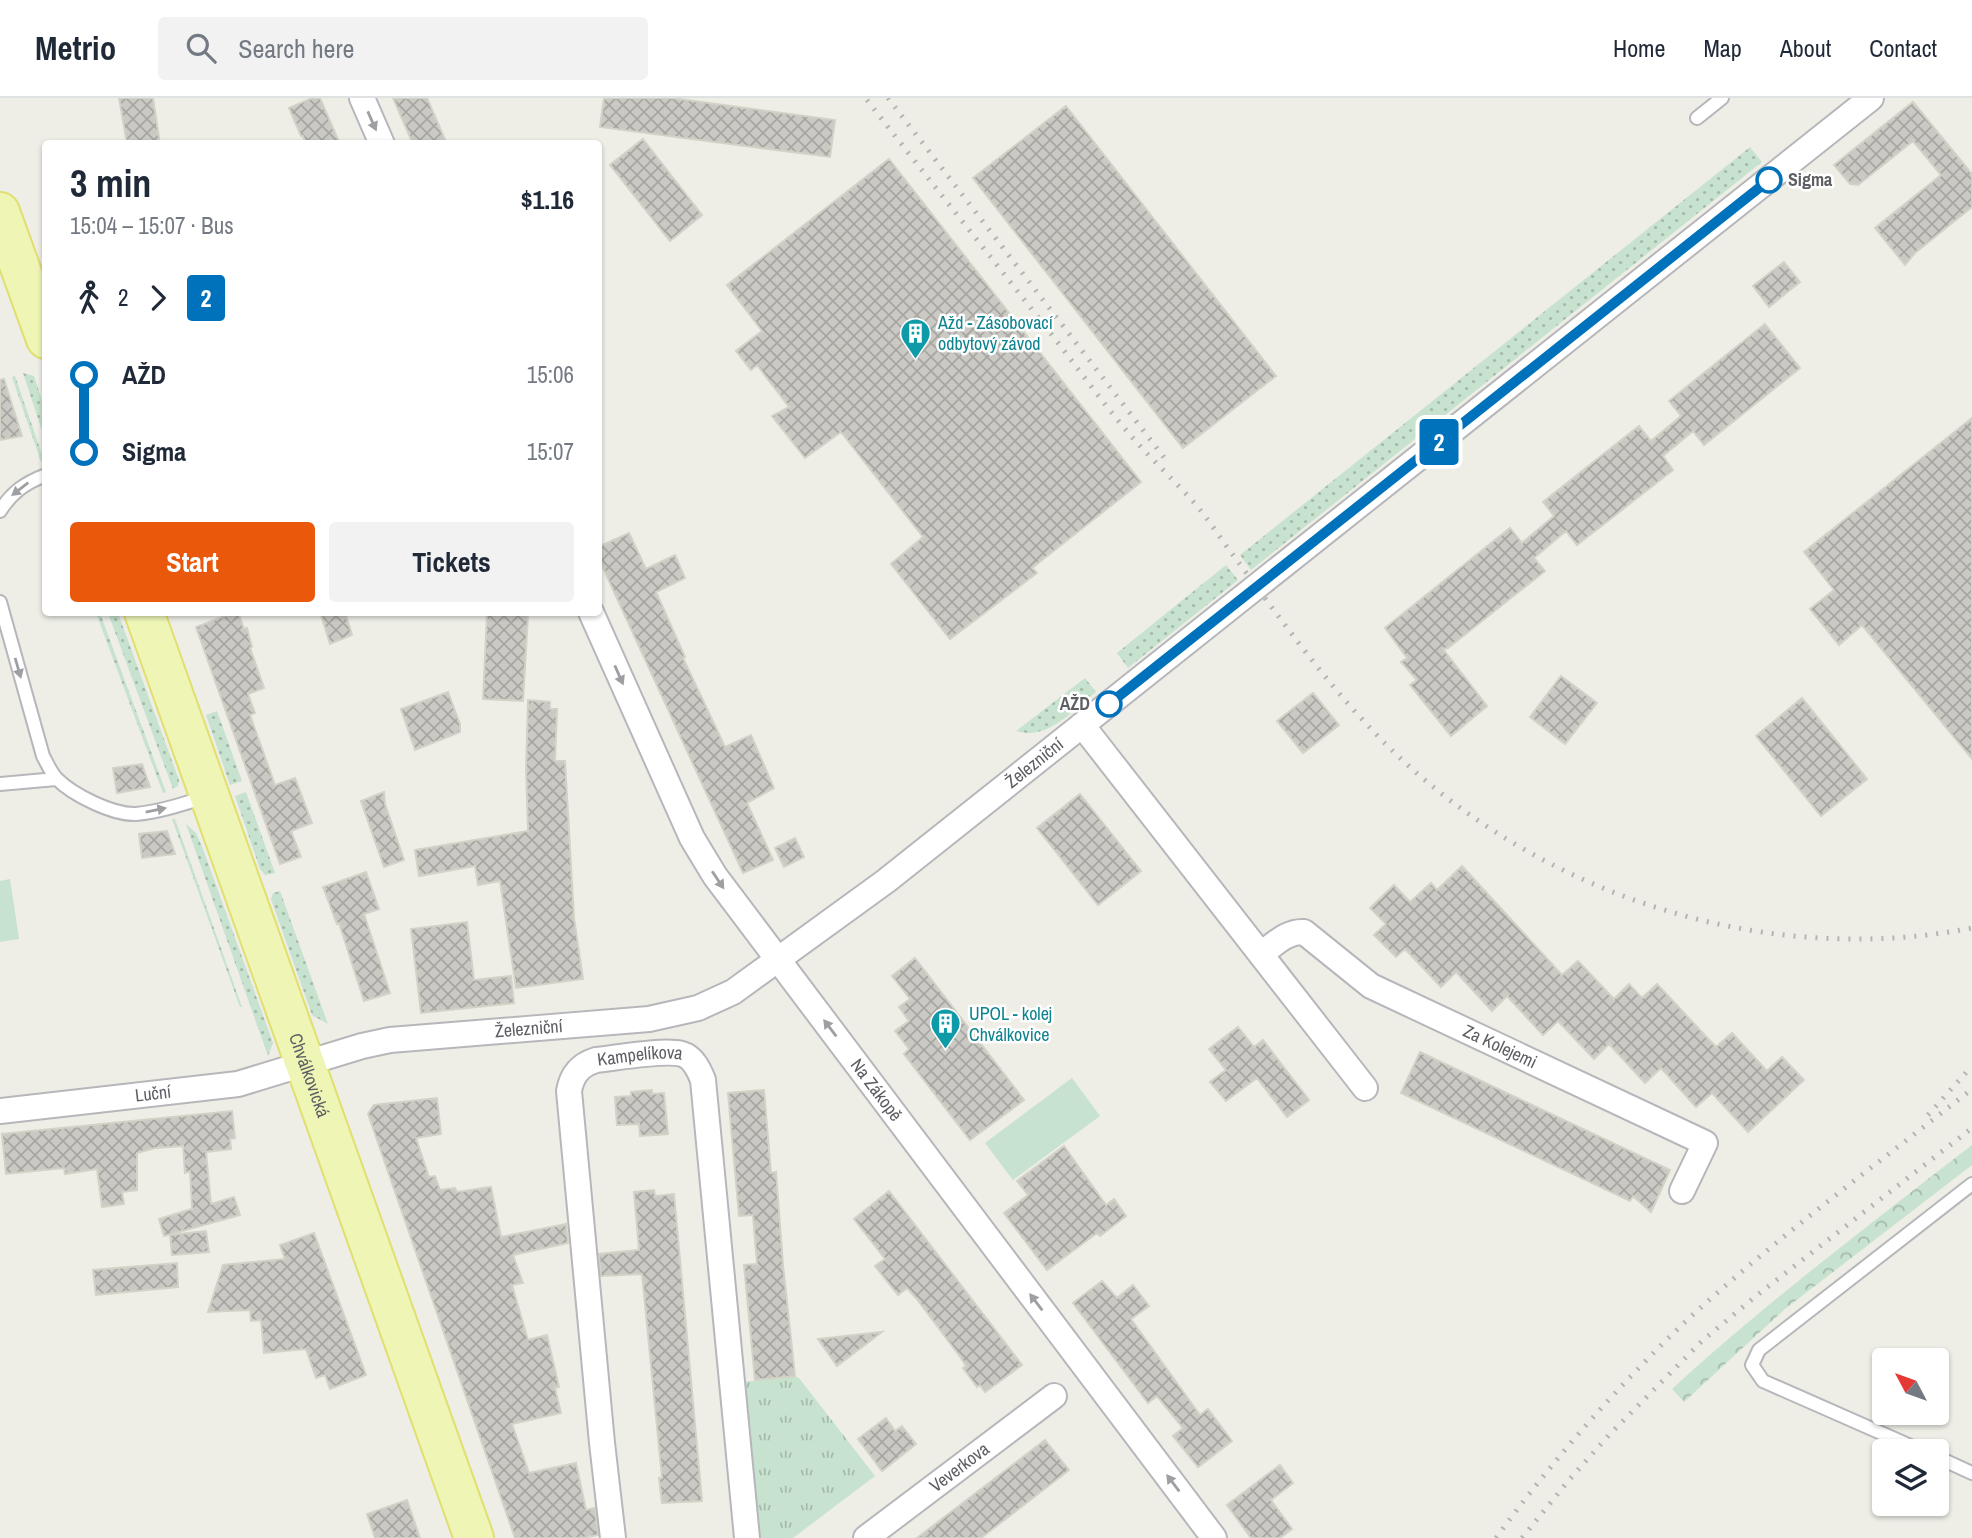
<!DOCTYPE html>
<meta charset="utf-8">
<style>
body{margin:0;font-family:"Archivo Narrow",sans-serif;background:#f2f2f3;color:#1f2937;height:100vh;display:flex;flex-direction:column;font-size:26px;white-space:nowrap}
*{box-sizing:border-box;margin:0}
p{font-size:23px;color:#747a83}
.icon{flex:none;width:38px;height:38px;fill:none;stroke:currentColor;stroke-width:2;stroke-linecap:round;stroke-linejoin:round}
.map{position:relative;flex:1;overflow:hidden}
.side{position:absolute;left:42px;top:42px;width:560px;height:476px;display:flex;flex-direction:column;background:#fff;border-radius:7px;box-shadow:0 2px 5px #0004}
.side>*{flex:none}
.badge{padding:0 14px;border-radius:5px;font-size:24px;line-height:46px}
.needle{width:46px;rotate:311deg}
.buttons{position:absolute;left:1872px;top:1250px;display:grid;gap:14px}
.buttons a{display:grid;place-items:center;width:77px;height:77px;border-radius:7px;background:#fff;box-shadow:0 2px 5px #0004;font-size:35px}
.map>.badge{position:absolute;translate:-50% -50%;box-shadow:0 0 0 4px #fff}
.legs{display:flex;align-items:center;gap:10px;height:77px;padding:0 28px;font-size:23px}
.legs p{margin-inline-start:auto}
.head{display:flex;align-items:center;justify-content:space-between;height:119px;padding:0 28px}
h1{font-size:38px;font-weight:800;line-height:52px}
.primary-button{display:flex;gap:14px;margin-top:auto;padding:14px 28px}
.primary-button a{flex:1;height:80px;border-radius:7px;background:#ea580c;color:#fff;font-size:28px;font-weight:800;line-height:80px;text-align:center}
.primary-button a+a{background:#f2f2f3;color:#1f2937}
ul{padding:0 28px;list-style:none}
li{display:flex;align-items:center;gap:24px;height:77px;font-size:26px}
li i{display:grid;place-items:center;width:10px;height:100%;margin:0 9px;background:currentColor}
li i::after{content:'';width:18px;height:18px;margin:-9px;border:5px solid;border-radius:50%;background:#fff}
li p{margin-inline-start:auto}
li:first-child i{background:linear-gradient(#0000 50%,currentColor 0)}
li:last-child i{background:linear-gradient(currentColor 50%,#0000 0)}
header{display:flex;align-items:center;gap:42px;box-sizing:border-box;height:98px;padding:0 35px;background:#fff;border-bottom:2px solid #e0e1e3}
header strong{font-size:33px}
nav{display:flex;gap:38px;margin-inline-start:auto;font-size:24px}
.search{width:490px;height:63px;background:#f2f2f3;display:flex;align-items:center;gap:18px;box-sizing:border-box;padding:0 24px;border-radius:7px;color:#747a83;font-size:26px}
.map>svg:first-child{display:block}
</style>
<header>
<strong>Metrio</strong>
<div class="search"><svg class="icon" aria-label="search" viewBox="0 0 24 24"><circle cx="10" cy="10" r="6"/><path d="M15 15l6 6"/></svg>Search here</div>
<nav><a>Home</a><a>Map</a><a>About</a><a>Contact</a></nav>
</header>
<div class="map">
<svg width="1972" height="1440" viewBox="0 0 1972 1440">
<defs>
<pattern id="grass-dots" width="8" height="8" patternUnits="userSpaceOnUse" patternTransform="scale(1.75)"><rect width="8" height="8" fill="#c7e2ce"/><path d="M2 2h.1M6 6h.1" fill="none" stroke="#a5baab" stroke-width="1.8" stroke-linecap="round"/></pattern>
<pattern id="forest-crowns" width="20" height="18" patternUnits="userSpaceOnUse" patternTransform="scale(1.75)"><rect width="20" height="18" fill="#c7e2ce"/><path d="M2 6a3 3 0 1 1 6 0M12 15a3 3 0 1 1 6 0" fill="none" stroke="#a5baab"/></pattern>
<pattern id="park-tufts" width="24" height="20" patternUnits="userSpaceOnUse" patternTransform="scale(1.75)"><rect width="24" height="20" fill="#c7e2ce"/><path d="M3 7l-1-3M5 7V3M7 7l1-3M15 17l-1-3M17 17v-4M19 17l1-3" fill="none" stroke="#a5baab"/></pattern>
<pattern id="building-cross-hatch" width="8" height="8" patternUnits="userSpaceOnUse" patternTransform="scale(1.75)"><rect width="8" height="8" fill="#cac9c3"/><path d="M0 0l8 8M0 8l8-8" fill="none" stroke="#a7a6a2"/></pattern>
</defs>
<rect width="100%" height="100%" fill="#eeeee7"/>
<path fill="url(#grass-dots)" d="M1750,49L1762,64L1251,472L1240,457Z
M23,275L34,278L45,312V342Z
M15,278L44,362L41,364L12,279Z
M1226,467L1238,482L1128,570L1117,555Z
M96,515H100L166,694L163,695Z
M108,515H118L179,682L178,688L173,691Z
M1085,580L1096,594C1073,612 1048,643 1016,633Z
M217,613L242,683L230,687L206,617Z
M246,694L275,775L265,777L260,771L235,698Z
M172,721H175L242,909H240Z
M186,726L196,735L203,751L268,931L273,945L268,958Z
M280,793L328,926L312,917L271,801L273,795Z"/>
<path fill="url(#forest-crowns)" d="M1972,1047V1067L1785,1211L1684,1304L1672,1291C1767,1204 1870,1126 1972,1047Z"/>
<path fill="url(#park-tufts)" d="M795,1278L799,1280L875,1378L793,1440H758L743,1284Z"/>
<path fill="#c7e2ce" d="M10,781L19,841L0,844V783Z
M1072,980L1100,1018L1013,1082L985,1045Z"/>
<path fill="url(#building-cross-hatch)" stroke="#d2d2c6" stroke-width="2" d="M119,0H153L160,46H127Z
M312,0H320L340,46H306L303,38H301L289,10Z
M393,0H427L447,46H413Z
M604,0H672L835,22L830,59L600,29Z
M1913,4L1972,76V109L1915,155L1905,167L1875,130L1941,77L1913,43L1858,87L1850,86L1834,67Z
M1066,8L1276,278L1183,350L973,80Z
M643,41L702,117L670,143L610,67Z
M889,61L1141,384L1032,470L1037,475L950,541L891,466L923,439L841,334L805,360L772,318L789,309L757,267L751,272L736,253L762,233L727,187Z
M1784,164L1800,184L1769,209L1753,188Z
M1765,226L1800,270L1704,347L1693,333L1663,358L1673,372L1577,447L1566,433L1534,460L1545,473L1448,550L1443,551L1487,608L1451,638L1410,587L1417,582L1401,564L1407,560L1385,530L1510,430L1522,445L1554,418L1543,404L1639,328L1651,343L1681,318L1669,303Z
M4,281L22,338L0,342V282Z
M1972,320V661L1862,527L1839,547L1810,511L1834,492L1804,454Z
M629,435L646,471L675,457L685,480L656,494L685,559L683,560L725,649L751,637L774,690L747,705L773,762L743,775L598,459V449Z
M235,514H238L244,531L247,530L252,549L250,550L264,590L248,596L255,615L250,617L275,687L295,680L312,725L291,733L301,759L280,766L196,529Z
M320,514H345L352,537L330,546Z
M487,515L528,517L523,603L483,601Z
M1561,578L1597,605L1565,646L1530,619Z
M448,594L460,626V634L415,652L401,611Z
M1313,595L1339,627L1303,655L1277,623Z
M1802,600L1867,681L1821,718L1756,638Z
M528,602L550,604V611H557L555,663H565L574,820L583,881L516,890L500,783L478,787L475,768L419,778L415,752L528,733L526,671Z
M142,666L150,689L117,695L113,670Z
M384,694L385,706L404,762L384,769L361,703Z
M1080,696L1141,773L1098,807L1037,730Z
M167,733L175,756L142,760L139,736Z
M795,740L804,759L784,769L775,750Z
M1462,768L1562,877L1578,863L1614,901L1629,886L1642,900L1657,886L1716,949L1732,935L1767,973L1782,959L1804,982L1748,1034L1712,995L1696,1009L1661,970L1645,985L1609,946L1594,961L1558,923L1543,937L1507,898L1492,913L1456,874L1441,889L1405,851L1396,859L1374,837L1386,826L1370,810L1394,787L1410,804L1431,785L1437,792Z
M366,774L379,811L364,816L390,895L364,903L339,825L337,826L323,789Z
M467,824L474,882L511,878L514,905L421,915L411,831Z
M915,860L1024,1002L970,1042L904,956L909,951L895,933L909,923L899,909L910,901L892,878Z
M1238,929L1254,949L1263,942L1309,1002L1287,1019L1257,980L1226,1003L1210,984L1226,972L1209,951Z
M1420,954L1670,1072L1651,1114L1633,1098L1630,1103L1401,995Z
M652,992V996L664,995L668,1036L640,1038L639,1026L617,1027L615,999L631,998V994Z
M764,992L771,1075L776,1074L783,1167L795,1278L755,1282L744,1167L757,1166L753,1117L739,1118L728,995Z
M437,1000L441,1036L416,1040L429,1079L435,1078L440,1092L455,1090L457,1094L491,1089L501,1139L566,1126L568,1145L513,1157L523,1185L512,1187L528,1242L547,1237L559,1289L555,1290L561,1315L512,1326L529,1375L576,1365L586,1412L595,1410L598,1437L582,1440H515L368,1016L374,1007Z
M232,1013L235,1040L230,1041L231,1051L206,1054L211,1106L234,1099L240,1117L164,1138L159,1121L192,1111L190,1073L185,1075L183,1048L155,1050L137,1055V1092L122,1094L124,1106L102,1109L97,1071L65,1076L64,1070L6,1076L2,1036Z
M1064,1048L1106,1107L1114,1101L1126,1118L1100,1138L1097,1135L1047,1172L1004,1115L1028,1097L1017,1083Z
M654,1092L655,1098L674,1096L702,1403L662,1405L659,1380H662L642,1176L601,1178L599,1156L639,1152L634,1094Z
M889,1093L1022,1267L985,1294L980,1287L977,1289L963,1270L966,1268L961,1260L916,1200L907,1190L898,1197L875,1168L885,1161L854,1121Z
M206,1133L209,1154L172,1157L170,1137Z
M314,1135L366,1277L330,1291L325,1277L316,1280L306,1251L264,1255L261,1222L251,1223L250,1212L208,1214L223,1167L285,1161L280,1147Z
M177,1165L178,1189L96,1197L93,1172Z
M1102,1183L1117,1200L1133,1187L1149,1208L1131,1221L1200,1317L1208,1311L1232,1343L1198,1369L1173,1338L1183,1330L1157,1298L1148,1305L1073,1205Z
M882,1234L837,1268L818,1241Z
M886,1320L895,1333L902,1328L916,1346L882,1373L858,1341Z
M1045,1342L1069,1372L981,1440H917Z
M1280,1367L1293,1385L1271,1402L1292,1431L1280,1440H1251L1227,1407Z
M407,1402L420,1440H375L367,1416Z"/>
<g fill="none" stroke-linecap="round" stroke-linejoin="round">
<defs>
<path id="service" d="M1697,20L1722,0
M0,413C12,394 25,385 46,377
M0,504L43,658C47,665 51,675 57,681C73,697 113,717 136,716C159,714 183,706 205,699
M0,686L56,681
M1922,1353L1763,1283L1752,1267L1759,1252L1972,1086
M1937,1359L1972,1375"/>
<g id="minor">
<path d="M362,0L382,46"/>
<path id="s1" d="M591,514L692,740L715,778L1214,1440"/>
<path d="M1082,627L1365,990"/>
<path id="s2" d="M1261,856C1275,846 1287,833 1304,834L1371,888L1705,1045L1682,1093"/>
<path id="s3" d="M0,1013L238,986L362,948L390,942L649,921L698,910L733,894L886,783L1871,0"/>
<path id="s4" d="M613,1440L602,1345L569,993C572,976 580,967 596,962C617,960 663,951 682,956C693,959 699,972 703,982L747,1440"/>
<path id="s5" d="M866,1440L1054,1298"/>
</g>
<g id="primary">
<path d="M0,114L46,241"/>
<path id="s6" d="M144,514L474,1440"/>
</g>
</defs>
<use href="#service" stroke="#b7b7bb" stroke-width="16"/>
<use href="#minor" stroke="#b7b7bb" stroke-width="28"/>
<use href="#primary" stroke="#e0df6f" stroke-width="42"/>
<use href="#service" stroke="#fff" stroke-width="12"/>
<use href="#minor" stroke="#fff" stroke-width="24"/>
<use href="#primary" stroke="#eef5b5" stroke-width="38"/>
<path stroke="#b4b4b5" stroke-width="5" stroke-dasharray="2 9" stroke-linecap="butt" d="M888,0L1169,366
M867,2C926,78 986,153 1045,228C1074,265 1101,303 1131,338C1152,362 1176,384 1197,408C1211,425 1223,444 1236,461C1280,520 1323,581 1374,634C1524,792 1757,872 1972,830
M1928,1017L1972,968
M1496,1440C1552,1363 1615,1291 1684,1225C1773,1142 1876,1067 1972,991
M1522,1440L1569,1382L1609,1337L1702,1243L1756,1198L1972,1030"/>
</g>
<defs><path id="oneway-solid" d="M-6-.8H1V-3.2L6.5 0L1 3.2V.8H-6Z" transform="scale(1.75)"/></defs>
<g fill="#9e9fa3">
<use href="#oneway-solid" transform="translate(372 23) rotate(66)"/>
<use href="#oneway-solid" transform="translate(20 391) rotate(142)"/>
<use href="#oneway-solid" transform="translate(18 570) rotate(74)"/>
<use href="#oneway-solid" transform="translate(619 577) rotate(66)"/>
<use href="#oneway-solid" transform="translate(156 712) rotate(-11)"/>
<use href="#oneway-solid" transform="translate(718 782) rotate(56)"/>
<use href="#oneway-solid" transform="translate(830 930) rotate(-127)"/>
<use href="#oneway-solid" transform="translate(1036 1204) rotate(-127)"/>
<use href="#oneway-solid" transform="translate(1173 1385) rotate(-127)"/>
</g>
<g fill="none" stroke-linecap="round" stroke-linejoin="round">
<defs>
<path id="line-1" d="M1109,606L1769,82"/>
</defs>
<use href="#line-1" stroke="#fff" stroke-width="16"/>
<use href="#line-1" stroke="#0072bc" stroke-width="10"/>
</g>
<defs>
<symbol id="building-pin" viewBox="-11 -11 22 30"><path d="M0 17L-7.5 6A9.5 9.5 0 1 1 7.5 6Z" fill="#0f9aa8" stroke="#fff"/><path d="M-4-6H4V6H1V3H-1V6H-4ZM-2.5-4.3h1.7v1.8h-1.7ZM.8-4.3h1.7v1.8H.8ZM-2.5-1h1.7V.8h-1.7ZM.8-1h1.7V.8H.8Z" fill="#fff"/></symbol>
</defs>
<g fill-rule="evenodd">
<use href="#building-pin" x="898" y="218" width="35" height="47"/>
<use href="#building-pin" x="928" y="908" width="35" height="47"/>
</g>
<g fill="#fff" stroke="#0072bc" stroke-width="3.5">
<circle cx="1769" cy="82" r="12"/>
<circle cx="1109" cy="606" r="12"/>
</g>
<g text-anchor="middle" stroke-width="5" stroke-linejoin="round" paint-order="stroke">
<g font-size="18" font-weight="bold" fill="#5e5f65" stroke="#fff" text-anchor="start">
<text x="1788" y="88">Sigma</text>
<text x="1090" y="612" text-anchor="end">AŽD</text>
</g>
<g font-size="18" fill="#0d838f" stroke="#fff" text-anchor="start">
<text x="938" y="231">Ažd - Zásobovací<tspan x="938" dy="21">odbytový závod</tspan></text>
<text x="969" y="922">UPOL - kolej<tspan x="969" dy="21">Chválkovice</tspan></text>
</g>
<g font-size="18" fill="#5e5f65" stroke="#fff">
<text dy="6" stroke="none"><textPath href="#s3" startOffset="1125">Železniční</textPath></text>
<text dy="6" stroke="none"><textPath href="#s3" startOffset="537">Železniční</textPath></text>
<text dy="6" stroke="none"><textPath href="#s2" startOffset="278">Za Kolejemi</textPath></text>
<text dy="6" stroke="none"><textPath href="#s4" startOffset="537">Kampelíkova</textPath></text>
<text dy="6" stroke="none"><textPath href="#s6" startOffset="492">Chválkovická</textPath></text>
<text dy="6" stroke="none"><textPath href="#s1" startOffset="560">Na Zákopě</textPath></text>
<text dy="6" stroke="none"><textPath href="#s3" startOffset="154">Luční</textPath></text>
<text dy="6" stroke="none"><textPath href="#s5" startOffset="117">Veverkova</textPath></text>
</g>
</g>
</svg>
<div class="buttons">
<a><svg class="needle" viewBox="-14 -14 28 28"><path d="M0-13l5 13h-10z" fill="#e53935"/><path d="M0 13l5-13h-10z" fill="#747a83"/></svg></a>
<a><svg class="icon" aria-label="layers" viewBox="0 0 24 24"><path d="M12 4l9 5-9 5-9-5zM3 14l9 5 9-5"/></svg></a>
</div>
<b class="badge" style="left:1439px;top:344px;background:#0072bc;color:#fff">2</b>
<section class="side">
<div class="head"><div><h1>3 min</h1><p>15:04 – 15:07 · Bus</p></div><b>$1.16</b></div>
<div class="legs"><svg class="icon" aria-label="walk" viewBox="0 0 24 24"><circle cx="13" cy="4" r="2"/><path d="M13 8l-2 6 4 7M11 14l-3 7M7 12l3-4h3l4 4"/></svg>2<svg class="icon" aria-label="forward" viewBox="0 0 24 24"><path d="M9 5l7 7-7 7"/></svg><b class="badge" style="background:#0072bc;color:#fff">2</b></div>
<ul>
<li><i style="color:#0072bc"></i><b>AŽD</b><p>15:06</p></li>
<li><i style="color:#0072bc"></i><b>Sigma</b><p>15:07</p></li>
</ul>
<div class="primary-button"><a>Start</a><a>Tickets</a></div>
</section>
</div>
